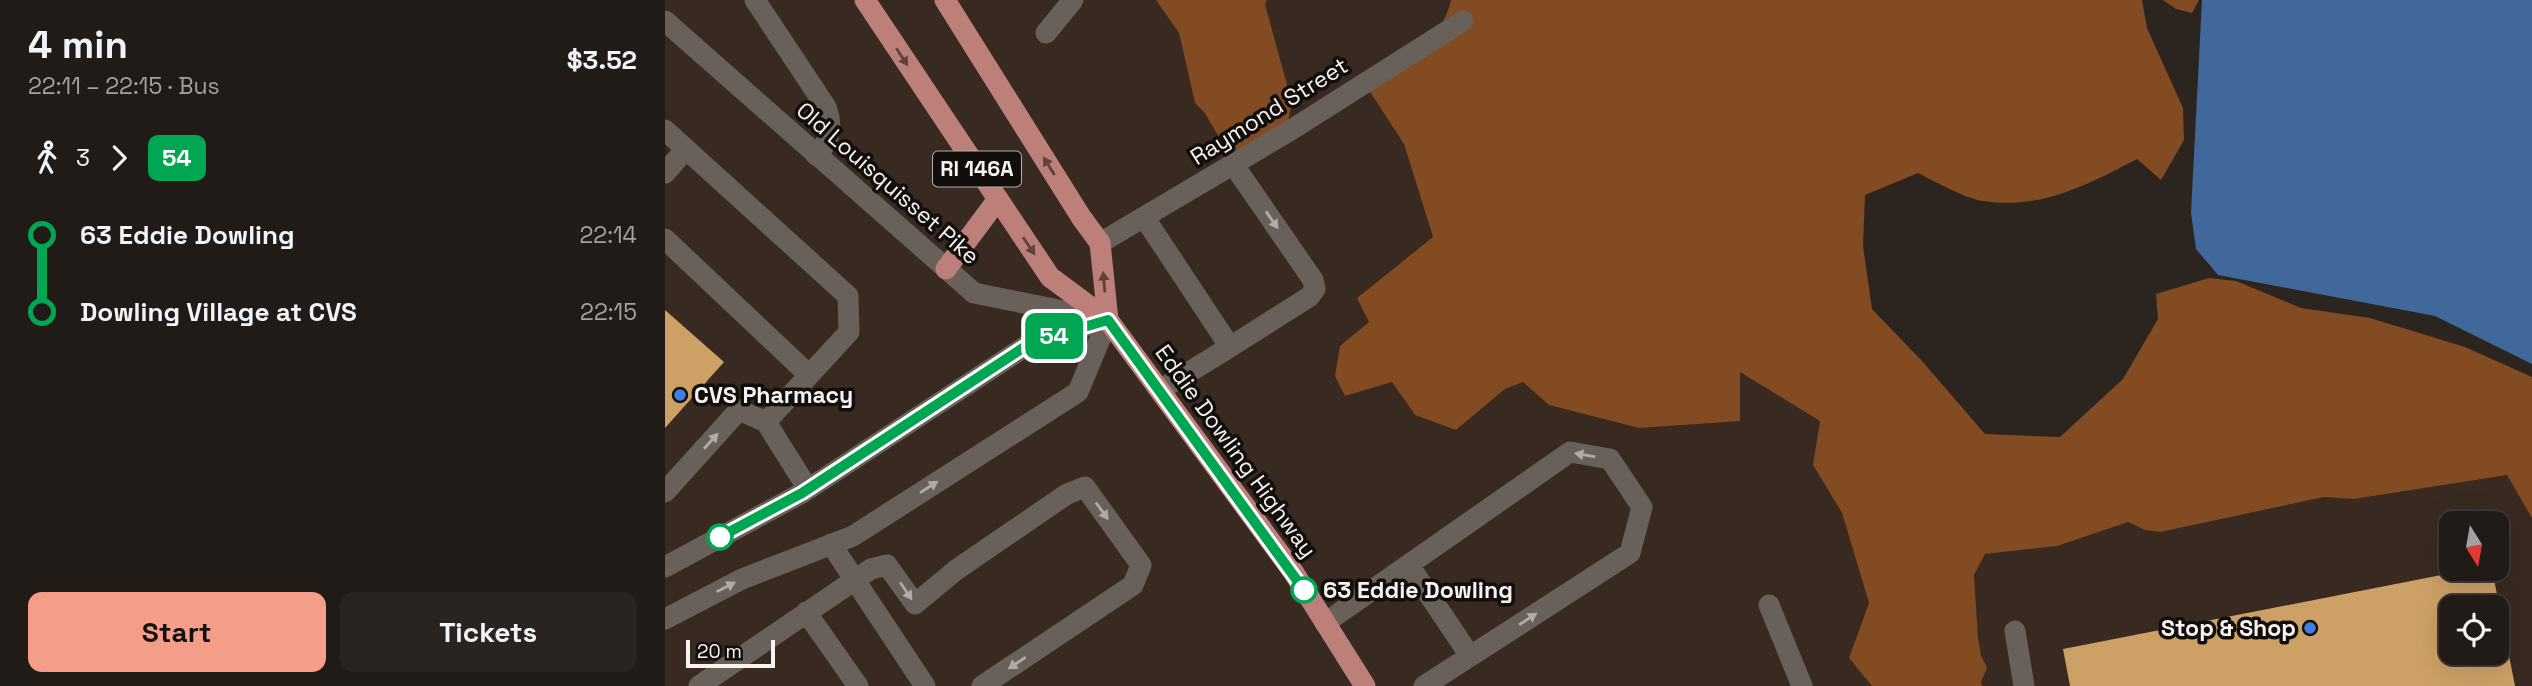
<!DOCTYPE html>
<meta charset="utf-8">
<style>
body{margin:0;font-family:"Space Grotesk",sans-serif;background:#292420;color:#f1f3f6;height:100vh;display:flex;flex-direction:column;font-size:26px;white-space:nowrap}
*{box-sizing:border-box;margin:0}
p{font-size:23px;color:#a2a1a1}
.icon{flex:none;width:38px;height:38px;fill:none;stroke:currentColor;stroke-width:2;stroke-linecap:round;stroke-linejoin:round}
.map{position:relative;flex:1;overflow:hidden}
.side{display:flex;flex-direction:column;background:#211b17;width:665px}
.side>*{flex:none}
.badge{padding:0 14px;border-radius:10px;font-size:24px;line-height:46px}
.needle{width:46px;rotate:169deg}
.fabs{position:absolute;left:1774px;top:511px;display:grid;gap:14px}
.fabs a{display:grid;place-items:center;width:70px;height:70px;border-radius:14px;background:#211b17;box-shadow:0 7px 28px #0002,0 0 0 2px #3e3936;font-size:35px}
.scale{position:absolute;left:21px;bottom:18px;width:89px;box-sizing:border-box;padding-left:7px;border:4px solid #f9f3f0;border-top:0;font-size:19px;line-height:24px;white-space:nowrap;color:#f9f3f0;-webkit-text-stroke:5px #120e0c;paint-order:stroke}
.map>.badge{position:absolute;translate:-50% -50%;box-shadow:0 0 0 4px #fff}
.legs{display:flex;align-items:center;gap:10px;height:77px;padding:0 28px;font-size:23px}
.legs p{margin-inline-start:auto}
.head{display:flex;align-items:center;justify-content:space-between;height:119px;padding:0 28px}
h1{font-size:38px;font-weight:800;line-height:52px}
.primary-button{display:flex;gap:14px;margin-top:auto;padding:14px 28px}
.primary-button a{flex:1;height:80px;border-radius:14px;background:#f49e8a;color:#111;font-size:28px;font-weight:800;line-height:80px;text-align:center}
.primary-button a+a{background:#292420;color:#f1f3f6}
ul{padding:0 28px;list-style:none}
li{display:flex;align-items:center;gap:24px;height:77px;font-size:26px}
li i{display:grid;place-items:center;width:10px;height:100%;margin:0 9px;background:currentColor}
li i::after{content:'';width:18px;height:18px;margin:-9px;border:5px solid;border-radius:50%;background:#211b17}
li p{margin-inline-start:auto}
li:first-child i{background:linear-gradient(#0000 50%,currentColor 0)}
li:last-child i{background:linear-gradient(currentColor 50%,#0000 0)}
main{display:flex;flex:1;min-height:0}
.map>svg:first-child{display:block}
</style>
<main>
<section class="side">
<div class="head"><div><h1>4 min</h1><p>22:11 – 22:15 · Bus</p></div><b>$3.52</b></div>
<div class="legs"><svg class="icon" aria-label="walk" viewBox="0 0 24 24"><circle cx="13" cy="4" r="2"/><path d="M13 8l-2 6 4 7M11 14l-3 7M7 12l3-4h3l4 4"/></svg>3<svg class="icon" aria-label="forward" viewBox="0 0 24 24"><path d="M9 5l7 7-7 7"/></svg><b class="badge" style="background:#00a651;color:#fff">54</b></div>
<ul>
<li><i style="color:#00a651"></i><b>63 Eddie Dowling</b><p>22:14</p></li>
<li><i style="color:#00a651"></i><b>Dowling Village at CVS</b><p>22:15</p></li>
</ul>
<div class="primary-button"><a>Start</a><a>Tickets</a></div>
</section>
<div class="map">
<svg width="1867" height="686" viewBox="0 0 1867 686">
<rect width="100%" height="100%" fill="#2c241f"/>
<path fill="#382a21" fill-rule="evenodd" d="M0,0H491L514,33L530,103L539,112L569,162L620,134L627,103L600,4L602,0H786L784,13L764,40L703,87L739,144L768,237L692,297L704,322L680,396L727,382L750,415L791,430L840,389L858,382L884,405L974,428L1074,421V371L1155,421L1148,465L1177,513L1204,603L1184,658L1207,686H0Z
M1842,475L1867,518V686H1317L1316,682L1322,668L1316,655L1313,638L1309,575L1320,554L1392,546L1463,521L1480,530L1659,497L1689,499ZM1787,523H1832V569H1787ZM1787,607H1832V653H1787Z"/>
<path fill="#824b22" d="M491,0H602L600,4L627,103L620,134L569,162L539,112L530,103L514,33Z
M786,0H1477L1482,28L1518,108L1519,140L1496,180L1472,159C1422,185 1376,210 1318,201C1301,199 1269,181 1253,173L1200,195L1198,246L1207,309L1257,361L1320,434L1395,437L1458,379L1493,319L1491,294L1544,278L1571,281L1636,308L1705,318L1800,347L1867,377V518L1842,475L1689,499L1659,497L1495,532L1480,530L1463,522L1392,546L1320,554L1309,575L1313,638L1316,655L1322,668L1316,682L1317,686H1207L1184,658L1204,603L1177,513L1148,465L1155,421L1075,372V421L974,428L884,405L858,382L840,389L791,430L750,415L727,382L680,396L670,376L675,346L704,322L692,298L768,237L739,144L702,87C733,64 778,41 786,0Z
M1498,0H1534L1527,13L1511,9Z"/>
<path fill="#40689a" d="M1537,0H1867V364L1770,316L1553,275L1531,249L1526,213Z"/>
<path fill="#cda166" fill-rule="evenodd" d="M0,310L59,362L0,428Z
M1807,569H1827L1850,686H1405L1398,649ZM1787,607H1832V653H1787Z"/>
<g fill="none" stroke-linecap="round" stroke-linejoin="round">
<path stroke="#69605a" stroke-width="21" d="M90,0L161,107C168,126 166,141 151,155
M0,21L309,293L443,320
M381,33L408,0
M0,130L183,296L184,332L101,422L143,489
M0,173L21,149
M479,217L565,347L495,390
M0,239L144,375
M435,243L626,130L798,21
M565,347L644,297L650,289L648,280L568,164
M0,492L74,410L101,422
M166,544L260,686
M744,565L805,656
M0,567L137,493L367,342L441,320
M1104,605L1137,686
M141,612L193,686
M0,619L77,579L188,536L413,392L443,320
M660,623L905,452L945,459L977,507L965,553L759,686
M1350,631L1359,686
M34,686L206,569L222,565L250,604L291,570L402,494L420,487L476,565L468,585L317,686"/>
<path stroke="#bd7f79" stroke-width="21" d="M200,0L385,277L443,320L629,573L700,686
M280,0L416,217L435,243L443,320
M281,269L333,199"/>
</g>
<defs><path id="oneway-solid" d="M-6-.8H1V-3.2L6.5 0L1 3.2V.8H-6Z" transform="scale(1.75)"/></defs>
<g fill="#5f413d">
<use href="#oneway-solid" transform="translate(237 57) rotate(57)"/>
<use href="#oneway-solid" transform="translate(384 166) rotate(-122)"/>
<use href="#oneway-solid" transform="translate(364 246) rotate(56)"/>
<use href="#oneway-solid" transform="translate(439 282) rotate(-95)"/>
</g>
<g fill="#b1aaa5">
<use href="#oneway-solid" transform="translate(607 220) rotate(55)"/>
<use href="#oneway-solid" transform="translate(46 441) rotate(-48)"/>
<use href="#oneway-solid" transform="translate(920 455) rotate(-170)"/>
<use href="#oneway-solid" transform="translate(264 487) rotate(-33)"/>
<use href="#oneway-solid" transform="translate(437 511) rotate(54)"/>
<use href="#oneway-solid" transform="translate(61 587) rotate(-27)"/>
<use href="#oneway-solid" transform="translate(241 591) rotate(56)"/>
<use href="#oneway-solid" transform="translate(863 619) rotate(-33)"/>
<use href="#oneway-solid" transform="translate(352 663) rotate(146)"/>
</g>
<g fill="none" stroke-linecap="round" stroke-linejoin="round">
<defs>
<path id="line-1" d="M55,537L137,493L367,342L443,320L639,590"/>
</defs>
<use href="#line-1" stroke="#fff" stroke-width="16"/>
<use href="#line-1" stroke="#00a651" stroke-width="10"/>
</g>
<g fill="#3f7fe0" stroke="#120e0c" stroke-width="2.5">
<circle cx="15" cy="395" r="7"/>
<circle cx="1645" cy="628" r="7"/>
</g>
<g fill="#fff" stroke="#00a651" stroke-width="3.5">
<circle cx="55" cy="537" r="12"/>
<circle cx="639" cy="590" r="12"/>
</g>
<g text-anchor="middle" stroke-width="7" stroke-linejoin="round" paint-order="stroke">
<rect fill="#120e0c" stroke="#b4aeac" stroke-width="2" x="268" y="151.5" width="88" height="35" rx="5"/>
<g font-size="21" font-weight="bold" fill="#f9f3f0">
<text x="312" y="176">RI 146A</text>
</g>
<g font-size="23" fill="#f9f3f0" stroke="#120e0c">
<text transform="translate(604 111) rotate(-32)" y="8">Raymond Street</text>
<text transform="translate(223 183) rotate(41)" y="8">Old Louisquisset Pike</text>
<text transform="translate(571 451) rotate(54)" y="8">Eddie Dowling Highway</text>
</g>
<g font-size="23" font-weight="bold" fill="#f9f3f0" stroke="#120e0c" text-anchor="start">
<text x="29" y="403">CVS Pharmacy</text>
<text x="1631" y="636" text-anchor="end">Stop &amp; Shop</text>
</g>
<g font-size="23" font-weight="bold" fill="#f9f3f0" stroke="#120e0c" text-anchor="start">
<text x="658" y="598">63 Eddie Dowling</text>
</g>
</g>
</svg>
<div class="fabs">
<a><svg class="needle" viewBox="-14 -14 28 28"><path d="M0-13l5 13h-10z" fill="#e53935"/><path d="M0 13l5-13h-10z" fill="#a2a1a1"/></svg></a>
<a><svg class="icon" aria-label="locate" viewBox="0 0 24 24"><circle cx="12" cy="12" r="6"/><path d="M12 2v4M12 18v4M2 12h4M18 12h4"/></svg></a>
</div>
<div class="scale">20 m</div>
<b class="badge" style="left:389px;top:336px;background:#00a651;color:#fff">54</b>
</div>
</main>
